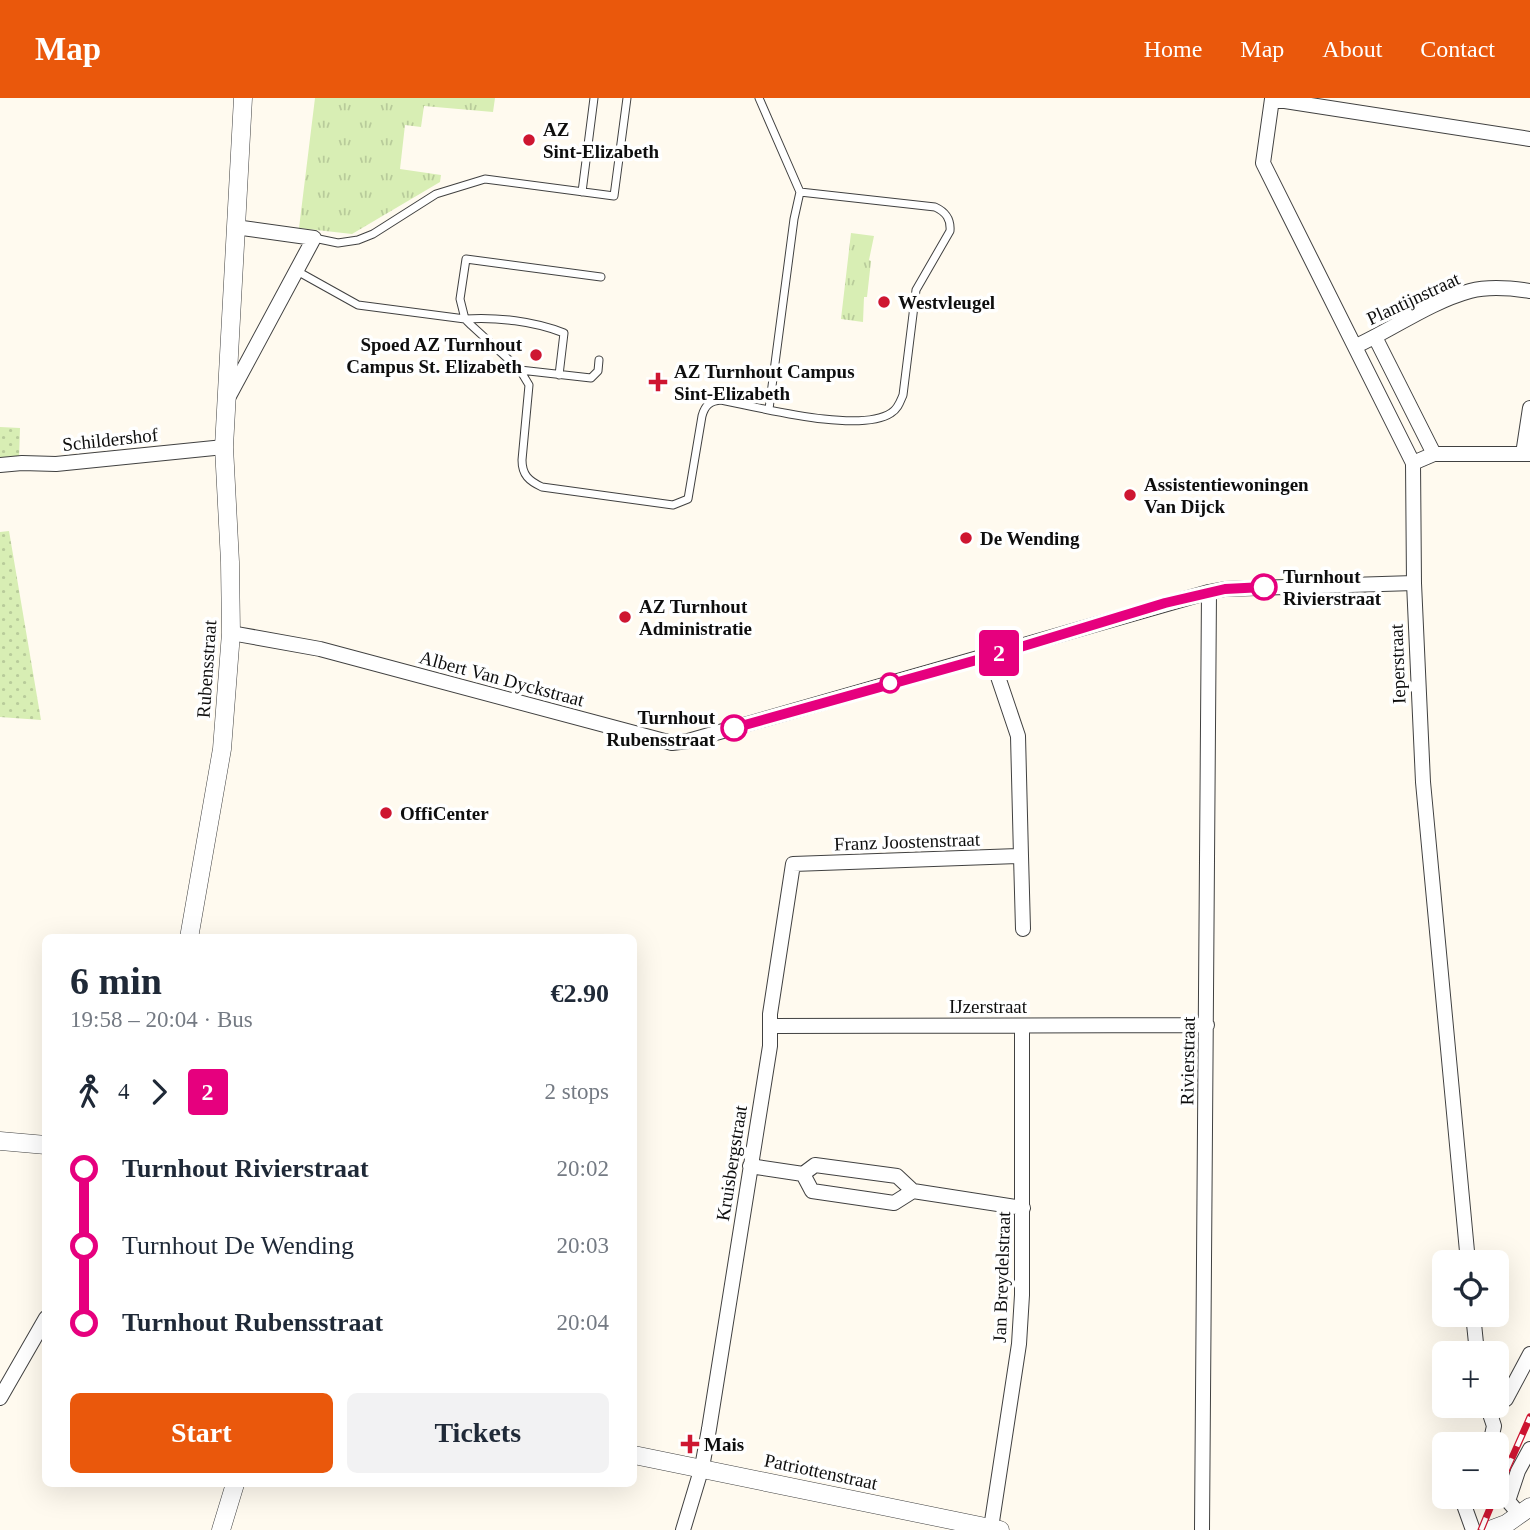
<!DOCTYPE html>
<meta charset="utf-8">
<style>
body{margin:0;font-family:"Times New Roman",serif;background:#f2f2f3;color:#1f2937;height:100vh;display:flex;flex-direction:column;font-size:26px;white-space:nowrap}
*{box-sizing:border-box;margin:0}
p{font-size:23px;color:#747a83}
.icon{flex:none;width:38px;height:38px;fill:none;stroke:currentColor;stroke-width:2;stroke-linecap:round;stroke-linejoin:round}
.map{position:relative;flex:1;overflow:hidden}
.sheet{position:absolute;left:42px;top:836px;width:595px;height:553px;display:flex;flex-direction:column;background:#fff;border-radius:10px;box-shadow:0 7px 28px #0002}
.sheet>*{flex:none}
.badge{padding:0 14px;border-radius:5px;font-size:24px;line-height:46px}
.controls{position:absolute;left:1432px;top:1152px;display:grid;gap:14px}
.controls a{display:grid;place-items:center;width:77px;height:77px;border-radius:10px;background:#fff;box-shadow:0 7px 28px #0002;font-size:35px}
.map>.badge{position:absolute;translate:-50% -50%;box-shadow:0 0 0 4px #fff}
.legs{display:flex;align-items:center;gap:10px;height:77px;padding:0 28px;font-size:23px}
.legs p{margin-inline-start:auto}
.overview{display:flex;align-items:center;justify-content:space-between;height:119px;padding:0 28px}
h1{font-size:38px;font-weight:700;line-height:52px}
.primary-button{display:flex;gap:14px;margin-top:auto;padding:14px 28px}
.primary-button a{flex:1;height:80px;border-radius:10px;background:#ea580c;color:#fff;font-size:28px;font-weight:700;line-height:80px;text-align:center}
.primary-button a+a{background:#f2f2f3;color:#1f2937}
ul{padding:0 28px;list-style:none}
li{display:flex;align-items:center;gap:24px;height:77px;font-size:26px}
li i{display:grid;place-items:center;width:10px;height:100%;margin:0 9px;background:currentColor}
li i::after{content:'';width:18px;height:18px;margin:-9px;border:5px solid;border-radius:50%;background:#fff}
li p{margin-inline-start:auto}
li:first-child i{background:linear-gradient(#0000 50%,currentColor 0)}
li:last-child i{background:linear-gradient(currentColor 50%,#0000 0)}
header{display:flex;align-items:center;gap:42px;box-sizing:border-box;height:98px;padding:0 35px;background:#ea580c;color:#fff}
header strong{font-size:33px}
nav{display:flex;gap:38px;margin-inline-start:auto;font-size:24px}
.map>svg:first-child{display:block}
</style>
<header>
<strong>Map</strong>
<nav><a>Home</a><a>Map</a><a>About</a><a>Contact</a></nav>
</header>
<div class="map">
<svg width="1530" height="1432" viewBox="0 0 1530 1432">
<defs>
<pattern id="grass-tufts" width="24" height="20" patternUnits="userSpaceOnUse" patternTransform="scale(1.75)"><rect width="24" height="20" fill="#d8eeb4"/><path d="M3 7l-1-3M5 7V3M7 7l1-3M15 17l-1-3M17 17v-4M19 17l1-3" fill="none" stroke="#b8cb9a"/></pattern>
<pattern id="park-dots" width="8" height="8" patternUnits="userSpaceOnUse" patternTransform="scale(1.75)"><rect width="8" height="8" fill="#d8eeb4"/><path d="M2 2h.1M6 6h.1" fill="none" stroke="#b8cb9a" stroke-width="1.8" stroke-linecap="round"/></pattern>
</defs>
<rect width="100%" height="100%" fill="#fffaef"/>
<path fill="url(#grass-tufts)" d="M315,0H495L493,14L424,8L421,29L405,27L400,71L441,77L440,84L352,136L299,130Z
M851,135L874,138L869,162L871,163L867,199H864L863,224L841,221Z"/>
<path fill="url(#park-dots)" d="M0,329L20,330L19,362L0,364Z
M9,433L41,622L0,619V434Z"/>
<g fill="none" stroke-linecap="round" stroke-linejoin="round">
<defs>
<path id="service" d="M759,0L800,94L794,121L769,311
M582,94L594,0
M314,140L338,145L358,142L373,136L436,96L485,81L614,98L627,0
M297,173L358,207L465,221L471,227L520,272L529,287L522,362C522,377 529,383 542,389L673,407L688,401L702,318C705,307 710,303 721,302C758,309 859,336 891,315C898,311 900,304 903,297L916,192L950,133C951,121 946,114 935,109L800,94
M520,272L591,280L598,273L599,262
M559,277L564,235C534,223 497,219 465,221L460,201L466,161L601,179"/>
<path id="minor" d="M1375,239L1434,356
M1356,248C1393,231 1430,204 1470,193C1489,188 1511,190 1530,193
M228,300L314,140L235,129
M1523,356L1530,310
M1413,365L1434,356H1530
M0,367L22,365L56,366L224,349
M231,535L320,551L672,645L688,643L1209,494L1225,491L1414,485
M1021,758L1023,831
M770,928L1207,927
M750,1068L803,1076
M913,1093L894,1105L812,1093L803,1076L815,1067L897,1078L913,1093L1023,1110
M1468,1164L1423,684L1414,485L1413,365L1263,65L1272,1L1530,41
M1473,1216L1477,1255
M0,1300L46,1220
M1487,1307L1494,1328L1490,1346
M1489,1312L1506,1301L1530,1256
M1468,1398L1464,1407L1473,1432
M1520,1417L1508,1403L1518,1373L1530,1351
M991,1430L1019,1246L1022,1197V928
M683,1432L702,1369L709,1331L770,948V916L793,766L1021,758L1018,638L991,558
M1202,1432L1209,494"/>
<path id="tertiary" d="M189,840L222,651L231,535L230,464L224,349L243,0
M0,1043L46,1047
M634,1357L1000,1432
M221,1432L235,1386
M1490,1432L1506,1426L1530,1409"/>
</defs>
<use href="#service" stroke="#414141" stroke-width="9"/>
<use href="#minor" stroke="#414141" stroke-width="16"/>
<use href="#tertiary" stroke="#414141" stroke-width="19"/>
<use href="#service" stroke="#fff" stroke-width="7"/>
<use href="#minor" stroke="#fff" stroke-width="14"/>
<use href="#tertiary" stroke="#fff" stroke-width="18"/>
<defs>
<path id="rail" d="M1496,1396L1530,1319
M1481,1432L1495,1398"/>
</defs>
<use href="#rail" stroke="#ce1631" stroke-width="7"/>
<use href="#rail" stroke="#fff" stroke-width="4.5" stroke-dasharray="13" stroke-linecap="butt"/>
</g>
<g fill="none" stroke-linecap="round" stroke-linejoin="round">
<defs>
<path id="line-1" d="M734,630L991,558L1165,505L1225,491L1264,489"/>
</defs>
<use href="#line-1" stroke="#fff" stroke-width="16"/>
<use href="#line-1" stroke="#e6007e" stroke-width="10"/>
</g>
<g fill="#ce1631" stroke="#fff" stroke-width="2.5">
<circle cx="529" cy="42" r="7"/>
<circle cx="884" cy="204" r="7"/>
<circle cx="536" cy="257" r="7"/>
<path d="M654.5 273.5h7v7h7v7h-7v7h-7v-7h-7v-7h7z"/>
<circle cx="1130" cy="397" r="7"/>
<circle cx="966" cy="440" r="7"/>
<circle cx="625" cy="519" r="7"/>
<circle cx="386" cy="715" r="7"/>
<path d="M686.5 1335.5h7v7h7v7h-7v7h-7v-7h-7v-7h7z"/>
</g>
<g fill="#fff" stroke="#e6007e" stroke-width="3.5">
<circle cx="1264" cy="489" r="12"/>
<circle cx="890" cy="585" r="9"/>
<circle cx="734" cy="630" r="12"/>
</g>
<g text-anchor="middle" stroke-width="7" stroke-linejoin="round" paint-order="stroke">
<g font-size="19" font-weight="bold" fill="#0e0e0e" stroke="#fff" text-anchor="start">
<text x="543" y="38">AZ<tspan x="543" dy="22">Sint-Elizabeth</tspan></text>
<text x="898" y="211">Westvleugel</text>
<text x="522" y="253" text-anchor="end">Spoed AZ Turnhout<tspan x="522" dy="22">Campus St. Elizabeth</tspan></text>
<text x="674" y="280">AZ Turnhout Campus<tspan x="674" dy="22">Sint-Elizabeth</tspan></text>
<text x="1144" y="393">Assistentiewoningen<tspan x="1144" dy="22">Van Dijck</tspan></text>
<text x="980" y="447">De Wending</text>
<text x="639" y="515">AZ Turnhout<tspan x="639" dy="22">Administratie</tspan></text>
<text x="400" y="722">OffiCenter</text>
<text x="704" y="1353">Mais</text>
</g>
<g font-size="19" fill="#0e0e0e" stroke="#fff">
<text transform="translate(1413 200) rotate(-25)" y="7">Plantijnstraat</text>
<text transform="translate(110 341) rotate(-6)" y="7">Schildershof</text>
<text transform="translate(1397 566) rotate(-92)" y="7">Ieperstraat</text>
<text transform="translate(206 571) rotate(-86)" y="7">Rubensstraat</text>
<text transform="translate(502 580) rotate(15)" y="7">Albert Van Dyckstraat</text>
<text transform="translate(907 743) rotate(-2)" y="7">Franz Joostenstraat</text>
<text x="988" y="915">IJzerstraat</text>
<text transform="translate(1187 963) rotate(-89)" y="7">Rivierstraat</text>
<text transform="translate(731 1065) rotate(-81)" y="7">Kruisbergstraat</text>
<text transform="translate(1001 1179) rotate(-88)" y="7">Jan Breydelstraat</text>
<text transform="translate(821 1373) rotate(12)" y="7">Patriottenstraat</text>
</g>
<g font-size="19" font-weight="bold" fill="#0e0e0e" stroke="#fff" text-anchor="start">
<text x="1283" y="485">Turnhout<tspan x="1283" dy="22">Rivierstraat</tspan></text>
<text x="715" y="626" text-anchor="end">Turnhout<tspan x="715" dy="22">Rubensstraat</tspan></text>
</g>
</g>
</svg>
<div class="controls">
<a><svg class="icon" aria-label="locate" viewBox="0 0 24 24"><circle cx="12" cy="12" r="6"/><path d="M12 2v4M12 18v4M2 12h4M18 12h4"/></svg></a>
<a>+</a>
<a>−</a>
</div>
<b class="badge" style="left:999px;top:555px;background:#e6007e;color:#fff">2</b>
<section class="sheet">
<div class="overview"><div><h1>6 min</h1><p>19:58 – 20:04 · Bus</p></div><b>€2.90</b></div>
<div class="legs"><svg class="icon" aria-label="walk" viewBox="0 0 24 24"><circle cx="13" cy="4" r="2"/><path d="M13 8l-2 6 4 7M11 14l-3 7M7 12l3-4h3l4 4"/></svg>4<svg class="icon" aria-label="forward" viewBox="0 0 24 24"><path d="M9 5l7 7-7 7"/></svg><b class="badge" style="background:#e6007e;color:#fff">2</b><p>2 stops</p></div>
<ul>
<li><i style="color:#e6007e"></i><b>Turnhout Rivierstraat</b><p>20:02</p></li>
<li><i style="color:#e6007e"></i><span>Turnhout De Wending</span><p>20:03</p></li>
<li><i style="color:#e6007e"></i><b>Turnhout Rubensstraat</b><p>20:04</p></li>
</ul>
<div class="primary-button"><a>Start</a><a>Tickets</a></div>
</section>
</div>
